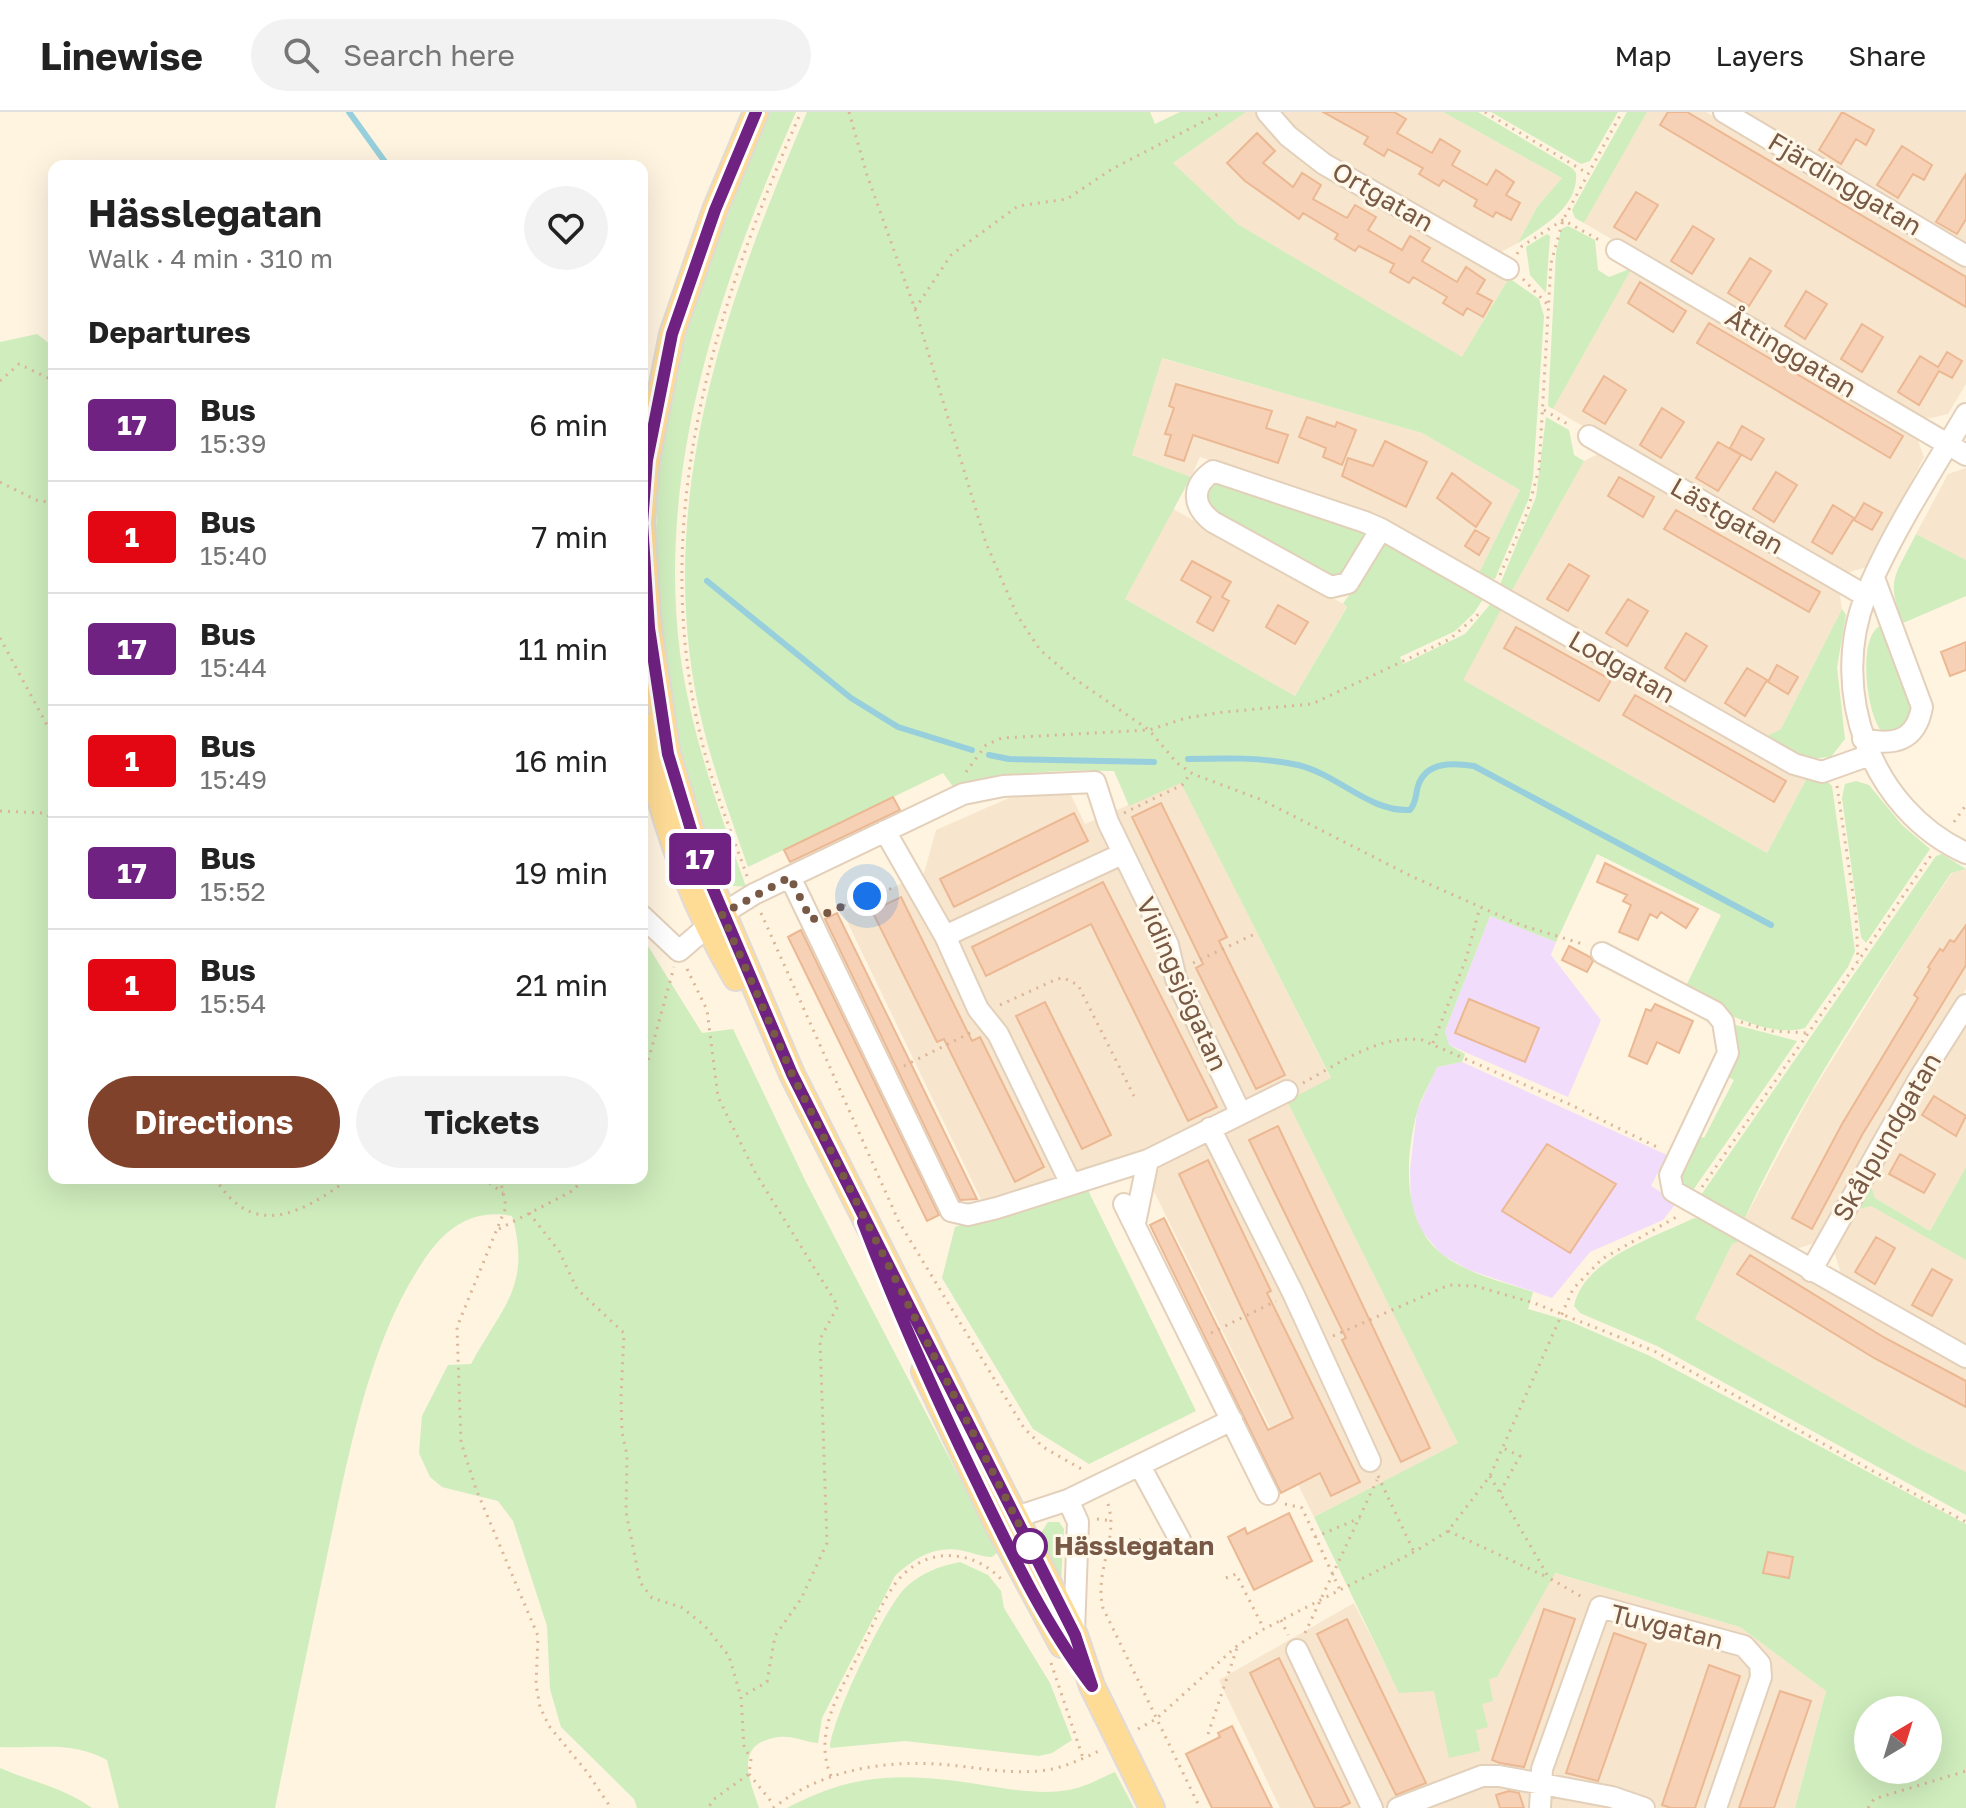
<!DOCTYPE html>
<meta charset="utf-8">
<style>
body{margin:0;font-family:"Golos Text",sans-serif;background:#f2f2f2;color:#222;height:100vh;display:flex;flex-direction:column;font-size:30px;white-space:nowrap}
*{box-sizing:border-box;margin:0}
p{font-size:26px;color:#767676}
.icon{flex:none;width:44px;height:44px;fill:none;stroke:currentColor;stroke-width:2;stroke-linecap:round;stroke-linejoin:round}
.map{position:relative;flex:1;overflow:hidden}
.panel{position:absolute;left:48px;top:48px;width:600px;height:1024px;display:flex;flex-direction:column;background:#fff;border-radius:16px;box-shadow:0 8px 32px #0002}
.panel>*{flex:none}
.badge{padding:0 16px;border-radius:6px;font-size:28px;line-height:52px}
.needle{width:52px;rotate:38deg}
.buttons{position:absolute;left:1854px;top:1584px;display:grid;gap:16px}
.buttons a{display:grid;place-items:center;width:88px;height:88px;border-radius:50%;background:#fff;box-shadow:0 8px 32px #0002;font-size:40px}
.you{position:absolute;width:40px;height:40px;margin:-20px;border:6px solid #fff;border-radius:50%;background:#1a73e8;box-shadow:0 0 0 12px #1a73e833}
.map>.badge{position:absolute;translate:-50% -50%;box-shadow:0 0 0 4px #fff}
h2{padding:0 40px;font-size:30px;line-height:72px}
.round{display:grid;place-items:center;flex:none;width:84px;height:84px;border-radius:42px;background:#f2f2f2}
.head{display:flex;align-items:center;justify-content:space-between;height:136px;padding:0 40px}
h1{font-size:38px;font-weight:700;line-height:60px}
.cta{display:flex;gap:16px;margin-top:auto;padding:16px 40px}
.cta a{flex:1;height:92px;border-radius:48px;background:#81422c;color:#fff;font-size:32px;font-weight:700;line-height:92px;text-align:center}
.cta a+a{background:#f2f2f2;color:#222}
ul{padding:0;list-style:none}
li{display:flex;align-items:center;gap:24px;height:112px;padding:0 40px;border-top:2px solid #e0e0e0}
li div{flex:1}
li b{display:block;font-size:30px}
li em{font-style:normal}
li .badge{min-width:88px;font-weight:700;text-align:center}
header{display:flex;align-items:center;gap:48px;box-sizing:border-box;height:112px;padding:0 40px;background:#fff;border-bottom:2px solid #e0e0e0}
header strong{font-size:38px}
nav{display:flex;gap:44px;margin-inline-start:auto;font-size:28px}
.search{width:560px;height:72px;background:#f2f2f2;display:flex;align-items:center;gap:20px;box-sizing:border-box;padding:0 28px;border-radius:44px;color:#767676;font-size:30px}
.map>svg:first-child{display:block}
</style>
<header>
<strong>Linewise</strong>
<div class="search"><svg class="icon" aria-label="search" viewBox="0 0 24 24"><circle cx="10" cy="10" r="6"/><path d="M15 15l6 6"/></svg>Search here</div>
<nav><a>Map</a><a>Layers</a><a>Share</a></nav>
</header>
<div class="map">
<svg width="1966" height="1696" viewBox="0 0 1966 1696">
<rect width="100%" height="100%" fill="#fef4e0"/>
<path fill="#f7e6cd" d="M1246,0H1255L1273,22L1313,56L1509,166L1462,246L1239,113L1173,51Z
M1276,0H1443L1562,66L1537,95L1518,131L1497,142L1307,31Z
M1647,0H1706L1966,154V272L1948,302L1932,306L1915,305L1584,111Z
M1737,0H1966V136Z
M1632,156L1917,326L1924,345L1867,455L1843,462L1553,297Z
M1161,246L1422,321L1520,378L1478,463L1362,399L1200,345L1191,365L1132,343Z
M1600,341L1839,478L1842,497L1781,617L1763,626L1510,482L1584,349Z
M1966,356V448L1916,422L1948,362Z
M1173,397L1347,494L1295,584L1125,487Z
M1503,494L1807,666L1767,741L1462,568Z
M1181,670L1331,967L1288,990L1459,1331L1314,1405L1142,1055L989,1104L842,799L924,761L936,718L1034,675L1070,681L1085,712Z
M1966,757V877L1934,925L1818,1130L1796,1137L1744,1108L1811,982L1908,826L1952,761Z
M1966,911V1055L1930,1119L1875,1086L1870,1071Z
M1871,1094L1966,1148V1234L1842,1165L1834,1139L1856,1098Z
M1744,1128L1966,1255V1360L1916,1335L1694,1207L1732,1132Z
M1554,1461L1740,1515L1826,1579L1795,1696H1280L1219,1568L1354,1491L1399,1580L1496,1565Z"/>
<path fill="#f1ddfb" d="M1490,804L1556,830L1551,843L1601,908L1568,985L1449,933L1445,919Z
M1462,950L1667,1043L1651,1074L1677,1090L1663,1108L1590,1140L1552,1186L1469,1158L1441,1142L1420,1117L1411,1091L1410,1058L1417,999L1437,955Z"/>
<path fill="#cfedbd" fill-rule="evenodd" d="M770,0H796C722,168 656,354 680,541C691,622 719,698 746,775L724,773C714,751 702,729 695,706C650,566 642,387 680,245C703,160 737,80 770,0Z
M807,0H1150L1155,12L1180,0H1246L1173,51L1239,113L1462,245L1509,166L1539,187L1544,204L1533,365L1529,386L1495,467L1478,463L1520,378L1422,321L1162,246L1132,343L1191,365L1125,487L1295,584L1347,495L1343,491C1359,474 1366,447 1385,433H1392L1485,484L1474,501L1455,519L1400,545L1403,552L1465,522L1493,489L1503,494L1463,568L1767,741L1807,666L1827,669L1832,674L1855,839L1848,855L1805,916C1767,927 1716,896 1683,880L1721,803L1597,742L1556,830L1490,804L1445,919L1449,933L1465,942L1462,950L1437,955C1431,970 1421,985 1417,1000C1405,1046 1401,1111 1443,1143C1468,1162 1503,1170 1533,1180L1528,1197L1569,1209L1650,1244L1966,1412V1696H1795L1826,1579L1740,1515L1555,1461L1497,1565L1489,1567L1493,1589L1482,1592L1488,1615L1476,1618L1480,1639L1449,1646L1434,1579L1399,1581L1314,1405L1458,1331L1287,989L1331,966L1181,671L1129,694L1114,659C1061,657 1005,660 954,676L943,661L748,755C724,687 699,618 690,545C666,353 733,174 807,0ZM1868,1598H1928V1658H1868Z
M1443,0H1478L1572,56L1576,61C1579,95 1542,115 1518,131L1537,95L1562,66Z
M1491,0H1618L1590,49L1581,52Z
M1627,0H1647L1584,111L1575,106L1572,98Z
M1568,114L1595,128L1598,158L1609,165L1632,156L1553,297L1548,294L1556,141L1561,117Z
M1547,122L1550,124L1546,181L1530,163L1526,135Z
M37,222L54,235V1066H642V786L655,807L643,826L702,921L733,917L805,1068L998,1440L992,1445C981,1445 971,1440 960,1438C933,1434 913,1447 895,1464L822,1606L818,1631C806,1630 791,1623 779,1625C733,1631 749,1667 759,1696H637L634,1687L561,1615L550,1577L547,1514L513,1409L498,1389L442,1375L430,1365L419,1341L422,1304L448,1253L471,1252C502,1195 532,1174 512,1104C471,1096 444,1117 422,1151C368,1232 348,1346 328,1439C310,1525 292,1610 275,1696H119L107,1648C71,1628 39,1637 0,1635V230Z
M1546,305L1569,318L1574,343L1584,349L1510,482L1499,475L1536,385Z
M1221,368L1364,419C1366,442 1347,466 1324,464L1213,401L1205,384L1213,371Z
M1916,422L1966,448V484L1903,511C1885,467 1896,463 1916,422Z
M1842,497L1846,503L1837,555L1845,627L1831,645L1806,647L1763,626L1781,617Z
M1880,514L1913,594C1911,612 1900,619 1884,622C1866,606 1857,525 1880,514Z
M1856,669L1869,673L1902,713L1930,737L1866,831L1861,825L1842,686L1845,672Z
M1942,742L1966,757L1951,761C1877,872 1800,986 1744,1108L1699,1086L1936,744Z
M1732,912L1797,929L1691,1081L1684,1077L1679,1062L1699,1024L1704,1026L1734,968L1724,963Z
M1966,1055V1148L1871,1094L1856,1098L1870,1071L1875,1086L1930,1119Z
M1085,1072L1196,1299L1089,1352L1033,1317L942,1166L955,1115Z
M1694,1106L1709,1108L1744,1128L1732,1132L1695,1207L1916,1335L1966,1360V1403L1657,1234L1580,1201L1574,1194C1584,1146 1656,1125 1694,1106Z
M1048,1410H1059L1064,1417L1061,1470L1037,1427Z
M960,1450L988,1463L1001,1479L1004,1496L1050,1571L1072,1628L1052,1641L1039,1644L905,1629L830,1636C831,1608 885,1496 905,1476C921,1461 939,1454 960,1450Z
M0,1656C32,1670 63,1675 92,1696H0Z
M1115,1660L1134,1696H787C855,1660 903,1661 977,1672C1006,1677 1040,1683 1069,1678C1085,1675 1101,1666 1115,1660Z"/>
<g fill="none" stroke-linecap="round" stroke-linejoin="round">
<path stroke="#98cfdc" stroke-width="6" d="M349,0L388,54
M707,469L851,586L898,615L972,638
M989,643L1009,647L1154,650
M1188,647C1224,646 1263,645 1298,653C1339,663 1369,700 1410,698C1417,689 1415,684 1418,674C1426,649 1453,651 1474,654L1771,813"/>
</g>
<path fill="#f7d1b5" stroke="#ebb893" stroke-width="2" d="M1323,0H1394L1406,7L1397,21L1432,41L1440,27L1460,39L1452,53L1487,73L1496,58L1514,70L1506,83L1520,91L1511,108L1496,100L1493,105L1474,94L1477,88L1443,68L1439,74L1419,62L1423,56L1388,37L1384,44L1364,32L1368,25Z
M1668,0H1687L1966,165V195L1660,13Z
M1842,0L1874,18L1866,33L1856,27L1841,52L1819,38Z
M1257,21L1275,39L1263,51L1293,75L1302,61L1321,73L1313,87L1347,106L1355,93L1376,105L1368,118L1402,138L1410,124L1430,136L1422,149L1457,170L1466,155L1485,168L1477,181L1492,189L1483,205L1467,196L1463,203L1443,191L1447,185L1413,165L1409,171L1390,160L1394,152L1359,134L1355,139L1335,127L1338,122L1303,101L1299,107L1245,69L1227,51Z
M1902,34L1932,53L1924,68L1913,62L1898,86L1877,73Z
M1966,62V107L1957,122L1936,110Z
M1636,80L1658,93L1636,128L1614,115Z
M1693,114L1714,127L1692,162L1671,149Z
M1750,146L1771,159L1749,194L1728,181Z
M1640,170L1686,199L1673,220L1628,191Z
M1806,179L1827,192L1805,227L1785,214Z
M1709,211L1903,324L1890,346L1697,231Z
M1862,212L1883,225L1862,260L1841,247Z
M1947,240L1962,249L1952,266L1939,259L1919,293L1898,280L1920,244L1938,255Z
M1604,264L1626,278L1605,312L1583,299Z
M1176,272L1272,299L1266,316L1288,323L1278,351L1193,323L1184,349L1165,343L1171,323L1165,322L1174,296L1169,294Z
M1662,296L1684,310L1661,346L1640,333Z
M1307,305L1335,315L1337,310L1356,318L1342,353L1323,345L1326,336L1299,325Z
M1742,314L1764,327L1751,348L1730,336Z
M1385,329L1427,350L1406,395L1342,364L1348,346L1373,354Z
M1718,330L1741,343L1718,379L1696,366Z
M1776,360L1797,373L1774,410L1753,397Z
M1452,361L1491,391L1476,415L1437,386Z
M1619,365L1654,385L1643,405L1608,384Z
M1864,391L1882,401L1872,418L1854,408Z
M1833,393L1854,406L1832,442L1812,430Z
M1676,398L1820,480L1809,500L1664,417Z
M1475,418L1489,426L1479,443L1465,434Z
M1192,449L1231,470L1222,485L1229,489L1213,519L1197,510L1211,485L1181,468Z
M1569,452L1589,464L1568,499L1547,487Z
M1628,487L1648,499L1627,534L1606,521Z
M1278,493L1308,510L1295,532L1266,515Z
M1516,515L1611,568L1599,589L1504,536Z
M1686,521L1707,534L1685,569L1665,556Z
M1966,530V558L1950,564L1941,540Z
M1777,553L1798,565L1788,582L1768,570Z
M1747,556L1767,568L1745,604L1725,591Z
M1635,583L1786,669L1774,690L1623,603Z
M893,685L900,698L790,750L784,738Z
M1161,691L1227,825L1219,829L1285,963L1256,977L1196,856L1203,852L1132,705Z
M1074,701L1088,729L954,795L940,767Z
M1605,751L1698,797L1686,816L1661,800L1657,806L1650,802L1638,828L1619,820L1631,793L1623,789L1627,783L1597,770Z
M1103,770L1217,995L1188,1009L1091,812L986,864L972,835Z
M901,785L972,929L980,925L1044,1055L1015,1070L944,927L937,930L872,799Z
M837,801L914,958L977,1087L960,1088L825,807Z
M1966,813V853L1862,1023L1812,1117L1792,1106L1842,1012L1918,886L1914,883L1930,857L1928,855L1940,837L1943,839L1950,828L1954,830Z
M801,818L939,1103L927,1109L788,825Z
M1569,834L1590,845L1593,849L1587,860L1562,848Z
M1469,887L1539,916L1525,950L1455,921Z
M1045,890L1111,1023L1082,1037L1016,904Z
M1655,892L1693,909L1679,941L1657,930L1647,952L1629,944L1646,897L1651,899Z
M1934,984L1966,1004L1956,1024L1922,1003Z
M1278,1014L1430,1336L1401,1350L1342,1228L1346,1226L1249,1028Z
M1547,1032L1616,1072L1570,1141L1502,1099Z
M1900,1042L1935,1062L1924,1081L1889,1062Z
M1208,1048L1271,1179L1267,1181L1360,1370L1331,1384L1320,1361L1281,1381L1150,1113L1164,1106L1268,1318L1293,1306L1179,1062Z
M1876,1125L1895,1136L1875,1172L1855,1160Z
M1750,1143L1885,1226L1966,1269V1295L1874,1246L1737,1162Z
M1932,1157L1952,1168L1932,1204L1912,1193Z
M1289,1401L1312,1449L1254,1478L1228,1425L1245,1416L1247,1422Z
M1768,1440L1793,1445L1789,1466L1763,1461Z
M1544,1497L1575,1507L1524,1655L1500,1651L1492,1648Z
M1347,1507L1426,1671L1396,1683L1317,1522Z
M1614,1521L1646,1532L1598,1669L1566,1661Z
M1279,1546L1350,1691L1340,1696H1315L1250,1561Z
M1709,1553L1740,1564L1695,1696H1671L1662,1693Z
M1780,1579L1811,1589L1774,1696H1739Z
M1232,1614L1272,1696H1212L1186,1642L1220,1625L1218,1621Z
M1509,1679L1519,1681L1524,1696H1500L1496,1683Z"/>
<g fill="none" stroke-linecap="round" stroke-linejoin="round">
<defs>
<path id="minor" d="M1267,0L1288,24L1324,52L1508,157
M1724,0L1966,144
M1617,138L1966,343
M1966,302C1934,356 1889,425 1866,483C1828,579 1871,698 1966,741
M1589,324L1866,484
M1381,417L1348,471L1331,475L1213,410C1193,395 1190,375 1213,359L1365,410L1381,417L1794,652L1822,660L1870,643
M1863,627C1894,634 1916,629 1922,595L1874,466
M885,719L945,824L978,897L998,922L1070,1070
M790,765L951,1099L968,1103L997,1096L1148,1048
M642,804L679,839L722,802L754,782L963,682L1003,674L1095,670L1108,710L1168,833L1176,867L1241,1002
M945,824L1122,742
M1602,841L1715,900L1723,910L1728,941L1670,1063L1673,1079L1966,1245
M1210,1016L1293,1181L1370,1349
M1124,1092L1268,1382
M1135,1111L1148,1048L1287,979
M1811,1159L1919,967L1966,893
M1140,1354L1180,1428
M1068,1388L1078,1410L1074,1521
M1001,1410L1068,1388L1232,1308
M1297,1538L1372,1696
M1398,1696L1482,1664H1499L1612,1685L1644,1696
M1540,1696L1542,1657L1600,1495L1744,1534L1760,1552L1761,1565L1716,1696"/>
<path id="major" d="M756,0L715,98L672,222L647,348L642,411L649,516L668,642L699,744L792,962L1075,1523L1092,1574L1152,1696
M642,613C660,703 689,787 736,866
M924,1259L997,1412L1062,1533"/>
</defs>
<use href="#minor" stroke="#e3d0bb" stroke-width="24"/>
<use href="#major" stroke="#e1dad6" stroke-width="28"/>
<path stroke="#dbb598" stroke-width="3" stroke-dasharray="2 6" stroke-linecap="butt" d="M849,0L867,63L915,197L986,431L1017,503L1040,538L1072,565L1149,618L1177,651L1193,662L1262,688L1411,764L1521,813L1586,833
M1485,0L1587,61
M1517,142L1522,134L1563,108L1601,129
M1523,167L1548,193
M915,197L951,143L1018,94L1067,87L1112,57L1222,0
M0,269L19,252L54,269
M1544,298L1571,314
M0,370L36,388L54,391
M1500,463L1527,401L1539,357L1551,151L1563,108L1622,0
M0,526L54,626
M966,660L986,633L1002,626L1149,618L1186,606L1224,600L1312,592L1450,527L1482,499
M1837,674L1856,803L1858,849
M0,699L42,701L54,706
M1124,701L1182,673L1191,661
M1954,710L1966,693
M747,764C731,719 712,673 701,626C648,408 713,199 801,0
M829,799L893,776
M761,801L899,1110L1024,1316L1043,1335L1083,1358
M1193,851L1257,821
M687,857L707,898L718,985L756,1062L838,1194L820,1227L827,1431L801,1487L775,1524L767,1570L741,1585
M1000,893L1057,867L1064,866L1078,873L1134,984
M1741,910L1772,919L1807,921
M1433,931L1466,847L1480,795
M904,954L972,920
M642,971L674,855
M1303,971C1340,951 1379,922 1422,928L1569,992L1661,1037
M215,1066C253,1129 303,1101 350,1066
M483,1066L503,1081
M500,1066L506,1095L457,1215L461,1330L476,1377L538,1524L536,1573L540,1595L549,1614L587,1660L611,1696
M1702,1075L1932,742
M529,1101L559,1139L577,1177L624,1221L621,1285L622,1320L627,1343L626,1400L640,1470L652,1486L681,1495L704,1513L729,1544L741,1585L744,1635L751,1647L749,1662L714,1687L708,1696
M499,1117L574,1078L583,1066
M1211,1221L1276,1189
M1333,1224L1449,1173L1475,1174L1534,1191L1654,1239L1966,1410
M1378,1364L1414,1440
M1490,1364L1549,1466L1582,1485
M1500,1380L1520,1344L1503,1336
M1108,1392C1119,1427 1094,1459 1103,1496L1200,1696
M1285,1392L1302,1396L1340,1478
M1097,1407L1113,1409
M1448,1419L1549,1466
M1315,1425L1360,1406
M1094,1439L1105,1441L1137,1427L1162,1436
M1226,1466L1236,1462L1264,1517
M1281,1508L1288,1523
M1305,1521L1377,1368
M1051,1551L1083,1646
M1138,1617L1156,1607L1238,1533L1264,1517L1414,1440L1448,1419L1490,1364L1573,1177L1602,1147L1680,1103
M1208,1622L1238,1533
M749,1662L774,1693
M831,1664C812,1619 842,1577 861,1538C872,1516 881,1491 895,1472C922,1435 970,1435 1001,1467
M773,1696C823,1657 887,1647 949,1653C982,1656 1013,1663 1047,1658C1065,1655 1082,1647 1099,1639
M1868,1696L1874,1687L1966,1659"/>
<use href="#minor" stroke="#fff" stroke-width="20"/>
<use href="#major" stroke="#ffdc96" stroke-width="24"/>
</g>
<g fill="none" stroke-linecap="round" stroke-linejoin="round">
<defs>
<path id="line" d="M756,0L715,98L672,222L647,348L642,411L649,516L668,642L699,744L792,962L1075,1523L1092,1574C1043,1510 1008,1434 973,1362C933,1279 896,1196 863,1110"/>
</defs>
<use href="#line" stroke="#fff" stroke-width="18"/>
<use href="#line" stroke="#702283" stroke-width="12"/>
<path stroke="#785945" stroke-width="8" stroke-dasharray="0 14.4" d="M867,784L811,808L790,765L722,802L792,962L1030,1434"/>
</g>
<circle fill="#fff" stroke="#702283" stroke-width="4" cx="1030" cy="1434" r="16"/>
<g text-anchor="middle" stroke-width="6" stroke-linejoin="round" paint-order="stroke">
<g font-size="26" fill="#785945" stroke="#fff7e8">
<text transform="translate(1845 72) rotate(31)" y="9">Fjärdinggatan</text>
<text transform="translate(1383 85) rotate(30)" y="9">Ortgatan</text>
<text transform="translate(1791 241) rotate(31)" y="9">Åttinggatan</text>
<text transform="translate(1727 404) rotate(30)" y="9">Lästgatan</text>
<text transform="translate(1622 555) rotate(30)" y="9">Lodgatan</text>
<text transform="translate(1182 872) rotate(66)" y="9">Vidingsjögatan</text>
<text transform="translate(1887 1025) rotate(-60)" y="9">Skålpundgatan</text>
<text transform="translate(1667 1515) rotate(14)" y="9">Tuvgatan</text>
</g>
<g font-size="26" font-weight="bold" fill="#785945" stroke="#fff7e8" text-anchor="start">
<text x="1054" y="1443">Hässlegatan</text>
</g>
</g>
</svg>
<div class="buttons">
<a><svg class="needle" viewBox="-14 -14 28 28"><path d="M0-13l5 13h-10z" fill="#e53935"/><path d="M0 13l5-13h-10z" fill="#767676"/></svg></a>
</div>
<div class="you" style="left:867px;top:784px"></div>
<b class="badge" style="left:700px;top:747px;background:#702283;color:#fff">17</b>
<section class="panel">
<div class="head"><div><h1>Hässlegatan</h1><p>Walk · 4 min · 310 m</p></div><a class="round"><svg class="icon" aria-label="heart" viewBox="0 0 24 24"><path d="M12 20l-8-8c-3-5 5-10 8-4 3-6 11-1 8 4z"/></svg></a></div>
<h2>Departures</h2>
<ul>
<li><span class="badge" style="background:#702283;color:#fff">17</span><div><b>Bus</b><p>15:39</p></div><em>6 min</em></li>
<li><span class="badge" style="background:#e30613;color:#fff">1</span><div><b>Bus</b><p>15:40</p></div><em>7 min</em></li>
<li><span class="badge" style="background:#702283;color:#fff">17</span><div><b>Bus</b><p>15:44</p></div><em>11 min</em></li>
<li><span class="badge" style="background:#e30613;color:#fff">1</span><div><b>Bus</b><p>15:49</p></div><em>16 min</em></li>
<li><span class="badge" style="background:#702283;color:#fff">17</span><div><b>Bus</b><p>15:52</p></div><em>19 min</em></li>
<li><span class="badge" style="background:#e30613;color:#fff">1</span><div><b>Bus</b><p>15:54</p></div><em>21 min</em></li>
</ul>
<div class="cta"><a>Directions</a><a>Tickets</a></div>
</section>
</div>
